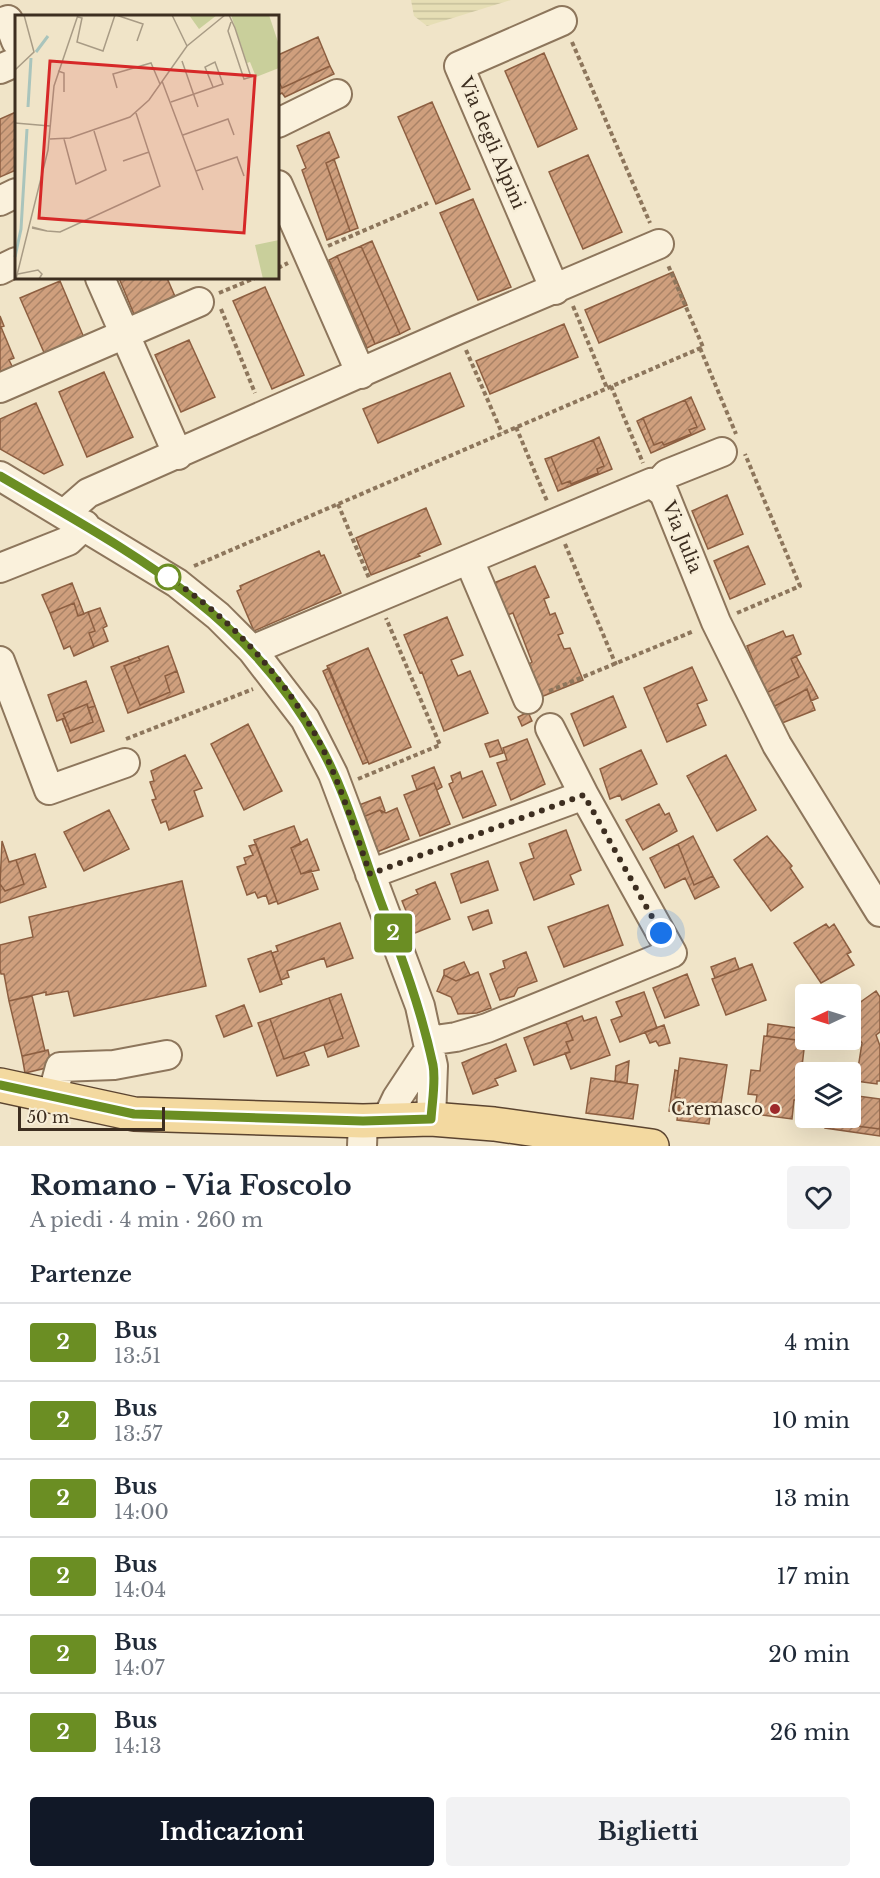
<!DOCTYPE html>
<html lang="it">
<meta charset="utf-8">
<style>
body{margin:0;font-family:"Libre Baskerville",serif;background:#f2f2f3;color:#1f2937;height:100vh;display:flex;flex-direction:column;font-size:22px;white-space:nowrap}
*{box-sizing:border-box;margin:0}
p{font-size:20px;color:#747a83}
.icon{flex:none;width:33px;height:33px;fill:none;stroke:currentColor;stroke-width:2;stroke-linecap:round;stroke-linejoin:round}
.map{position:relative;height:1146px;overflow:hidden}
.sheet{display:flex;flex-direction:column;background:#fff;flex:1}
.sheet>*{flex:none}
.badge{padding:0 12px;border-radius:4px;font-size:21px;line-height:39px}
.needle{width:39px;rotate:266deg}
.buttons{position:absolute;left:795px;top:984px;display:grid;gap:12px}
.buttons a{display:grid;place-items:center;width:66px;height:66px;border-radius:6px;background:#fff;box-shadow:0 6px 24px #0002;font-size:30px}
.scale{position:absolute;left:18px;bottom:15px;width:147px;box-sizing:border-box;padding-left:6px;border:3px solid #3d2e20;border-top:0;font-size:16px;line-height:21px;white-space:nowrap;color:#3d2e20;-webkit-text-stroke:4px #f7eed8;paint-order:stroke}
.you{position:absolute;width:30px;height:30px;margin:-15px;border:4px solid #fff;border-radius:50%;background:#1a73e8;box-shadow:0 0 0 9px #1a73e833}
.map>.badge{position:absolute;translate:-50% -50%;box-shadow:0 0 0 3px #fff}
h2{padding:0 30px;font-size:22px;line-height:54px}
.round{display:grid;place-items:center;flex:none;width:63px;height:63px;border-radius:6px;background:#f2f2f3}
.headline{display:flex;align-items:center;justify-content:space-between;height:102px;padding:0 30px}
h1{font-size:28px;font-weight:700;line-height:45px}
.cta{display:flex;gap:12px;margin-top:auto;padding:12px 30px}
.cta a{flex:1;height:69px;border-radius:6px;background:#111827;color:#fff;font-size:24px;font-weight:700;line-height:69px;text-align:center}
.cta a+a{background:#f2f2f3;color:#1f2937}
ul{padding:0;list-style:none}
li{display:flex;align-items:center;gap:18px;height:78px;padding:0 30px;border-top:2px solid #e0e1e3}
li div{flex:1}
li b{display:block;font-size:22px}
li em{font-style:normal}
li .badge{min-width:66px;font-weight:700;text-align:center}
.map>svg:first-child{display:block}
</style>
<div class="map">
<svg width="880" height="1146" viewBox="0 0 880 1146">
<defs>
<pattern id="farmland-rules" width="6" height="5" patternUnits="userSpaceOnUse" patternTransform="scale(1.5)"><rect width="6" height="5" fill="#e6deb5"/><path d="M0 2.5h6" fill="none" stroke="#c6bf9b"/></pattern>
<pattern id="building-hatch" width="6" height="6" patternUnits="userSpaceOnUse" patternTransform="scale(1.5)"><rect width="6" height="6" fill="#cf9f7d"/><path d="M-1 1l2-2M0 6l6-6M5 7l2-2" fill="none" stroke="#a98266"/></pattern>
</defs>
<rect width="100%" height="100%" fill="#f0e4c8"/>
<path fill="url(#farmland-rules)" d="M411,0H511L427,26L414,16Z"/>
<path fill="url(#building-hatch)" stroke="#8d5f41" stroke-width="1.5" d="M318,37L330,66L282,88L280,84L278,85V55Z
M544,53L577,129L538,147L505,71Z
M330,66L334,74L285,97L282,93L278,95V85L280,84L282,88Z
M432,102L470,189L436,204L398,117Z
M16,112V170L0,177V119Z
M329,132L339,157L326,163L350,231L327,240L302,170L306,168L297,146Z
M588,155L622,232L583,249L549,172Z
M334,159L358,228L350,231L326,163Z
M473,199L511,287L478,300L440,213Z
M372,241L410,329L400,334L361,246Z
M361,246L400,334L375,344L337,256Z
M337,256L375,344L367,348L329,260Z
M673,272L687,305L599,343L585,310Z
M119,278H167L177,301L136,319Z
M60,281L85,340L46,357L20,298Z
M265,287L304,375L272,389L233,301Z
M0,316L4,326L1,327L14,358L9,360L14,370L0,376Z
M564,324L578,357L490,394L476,361Z
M189,340L215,397L181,412L155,355Z
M104,372L133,437L87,457L59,392Z
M450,373L464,406L378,443L363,409Z
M691,397L705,429L651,453L637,421L643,418L654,445L662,442L664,445L691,434L689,430L697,427L685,400Z
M685,400L697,427L689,430L691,434L664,445L662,442L654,445L643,418Z
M36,403L63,465L44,474L0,449V419Z
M599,437L612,469L558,491L545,459L551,457L562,484L570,481L571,484L598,473L597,469L604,466L593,440Z
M593,440L604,466L597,469L598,473L571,484L570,481L562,484L551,457Z
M727,495L743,534L708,549L692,511Z
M426,508L441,544L418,554L420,556L371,575L356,538Z
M748,546L765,584L730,599L714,561Z
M319,551L321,556L324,555L341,593L254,631L237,591L241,589L240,586Z
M535,566L549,597L544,599L550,615L555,613L563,633L558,635L564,649L570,648L583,680L541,697L528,665L532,662L513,613L507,615L494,583Z
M72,583L84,614L78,616L74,603L50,613L42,595Z
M74,603L78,616L88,612L95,631L89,633L94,647L74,656L70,646L64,649L50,613Z
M100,608L107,626L103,628L108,641L94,647L89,633L95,631L88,612Z
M447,617L463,655L451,660L458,676L470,671L488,713L444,731L422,672L420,673L404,635Z
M783,631L786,637L793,635L801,654L791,659L799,677L766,693L747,646Z
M168,646L177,671L165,676L170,692L140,705L124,666L140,660L138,657Z
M368,648L411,747L369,764L327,666Z
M796,656L818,698L811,701L807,689L773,707L766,693L799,677L791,659Z
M138,657L140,660L124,666L140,705L170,692L165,676L177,671L184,692L128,713L111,667Z
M692,667L707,700L697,704L706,725L667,742L644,688Z
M329,668L368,762L363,764L323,671Z
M86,681L95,706L88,708L87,704L63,714L65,718L57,721L48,695Z
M807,689L815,710L782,723L773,707Z
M613,696L626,727L584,746L571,714Z
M87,704L93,722L70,731L63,714Z
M95,706L104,731L71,743L62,719L65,718L70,731L93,722L88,708Z
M528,712L532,721L522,726L518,717Z
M248,724L282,791L244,810L211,744Z
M527,739L545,784L511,800L497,763L507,760L503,748Z
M498,740L503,753L490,757L485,744Z
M641,750L657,784L622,800L620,795L610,799L600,769Z
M185,755L202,788L194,791L203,816L169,830L166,821L161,823L152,800L156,799L150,782L154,781L151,771Z
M726,755L756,810L717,831L687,776Z
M434,767L442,787L437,790L434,783L417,790L412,776Z
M482,771L496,805L463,818L449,784L453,782L451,776L460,772L462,779Z
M434,783L450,824L420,836L404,795Z
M380,797L385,811L382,813L380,810L358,819L354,807Z
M659,804L665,815L669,813L677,831L643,850L626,820Z
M397,808L409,839L372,854L358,819L380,810L386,813Z
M109,810L129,849L84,871L64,832Z
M294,826L301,844L291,848L301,874L311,870L318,889L278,904L254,840Z
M566,830L581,870L570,875L574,884L534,900L520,863L534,858L529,844Z
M693,836L713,876L694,885L678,844Z
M767,836L792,866L790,868L803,887L771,911L734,860Z
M307,839L319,870L301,874L291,848Z
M2,841L9,862L16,860L24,884L5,891L0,884Z
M256,844L277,901L269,904L266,895L258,898L255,892L247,895L237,867L246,864L244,858L253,855L249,846Z
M678,844L694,885L713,876L719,887L695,899L685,878L665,888L650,858Z
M35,854L46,887L0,903V884L5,891L24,884L16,860Z
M488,861L498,890L461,903L451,874Z
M182,881L206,986L74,1016L68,991L46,995V992L9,1001L4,974H1L0,970V945L33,937L29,917Z
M435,882L450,919L415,933L402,901L418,894L416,890Z
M608,905L623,945L564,967L548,927Z
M488,910L492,923L473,930L468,917Z
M340,923L353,958L327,967L324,958L287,971L289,977L281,980L272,953L278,951L276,946Z
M826,924L829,928L834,924L851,952L847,954L854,965L821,983L794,943Z
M271,951L282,984L260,992L248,959Z
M526,952L537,981L518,988L514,996L500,1000L490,974L505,968L503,961Z
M735,958L739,969L715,978L711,967Z
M464,962L470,975L456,981L444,975V970Z
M752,964L766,1000L726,1015L712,979Z
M478,972L491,1008L477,1013L458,1014L451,997L437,991L444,975L456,981Z
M687,974L699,1005L665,1018L653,988Z
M876,991L880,997V1032L876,1035L880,1046V1081H877V1084L856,1081L862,1043L850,1026V1004L857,1000L859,1003Z
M644,992L657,1028L620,1042L611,1020L622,1016L616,1002Z
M341,994L359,1046L328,1057L324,1045L343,1038L329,998Z
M32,996L45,1051L22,1056L9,1001Z
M329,998L343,1038L284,1059L270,1019Z
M244,1005L252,1026L224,1037L216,1016Z
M582,1016L584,1021L596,1017L610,1055L571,1069L565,1053L570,1052L566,1042L573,1040L566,1022Z
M270,1019L284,1059L304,1052L309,1065L277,1076L258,1023Z
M566,1022L573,1040L566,1042L570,1052L534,1065L524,1038Z
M768,1024L804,1029L802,1041L767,1036Z
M664,1025L670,1043L659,1046L656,1041L650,1043L645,1032Z
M764,1036L805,1041L798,1100H794L792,1119L754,1114L757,1095L748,1094L751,1070L760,1071Z
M506,1044L516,1071L495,1079L498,1085L473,1094L462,1063Z
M48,1050L50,1059L46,1068L25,1073L22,1056Z
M680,1058L727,1065L721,1103L712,1102L709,1124L677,1120L680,1098L675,1097Z
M629,1061L627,1083L615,1081L616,1066Z
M675,1070L678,1071L675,1097L680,1098L679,1112L669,1111Z
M591,1078L638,1085L633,1119L586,1113Z
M850,1095L880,1099V1129L825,1122L826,1118H850Z
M825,1122L880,1129V1136L825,1128Z"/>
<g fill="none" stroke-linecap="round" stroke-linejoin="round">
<defs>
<path id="minor" d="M0,23L8,20L16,41
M0,69L16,62
M278,123L337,94
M278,185L361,374
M0,201L16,193
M0,270L16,262
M100,278L178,455
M555,290L459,66L562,21
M0,388L199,302
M0,476L177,583L218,616L252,650L305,719L333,774L420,1006L433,1066L431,1119
M656,486L667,474L722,452
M64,514L88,493L457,330L659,244
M469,560L528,699
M0,568L68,541L85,525
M252,650L651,483L664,493L716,622L777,745L880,912
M0,661L49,790L125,763
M550,728L584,795
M370,874L584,795L672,953L487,1028L456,1037L428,1041
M52,1097L60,1067L114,1065L167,1055
M386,1121L397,1098L428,1051
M362,1146L363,1121"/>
<path id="major" d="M0,1085L134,1114L363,1121L431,1119L494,1124L652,1146"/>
</defs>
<use href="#minor" stroke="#8d765c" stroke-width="32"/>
<use href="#major" stroke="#5b4430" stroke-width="36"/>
<path stroke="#8d765c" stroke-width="4" stroke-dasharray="4.5 3" stroke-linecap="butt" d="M572,42L650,223
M328,246L428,203
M278,268L288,263
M219,293L255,278
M573,306L607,388
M221,309L255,393
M700,348L736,434
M466,350L502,433
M611,386L643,463
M516,427L547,501
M338,504L369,578
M565,544L616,665
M194,566L703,347L668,265
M737,613L800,586L745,454
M549,691L694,631
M126,739L253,689
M358,779L440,745L386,618"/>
<use href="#minor" stroke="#faf1dc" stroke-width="28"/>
<use href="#major" stroke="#f3d9a0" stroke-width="33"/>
</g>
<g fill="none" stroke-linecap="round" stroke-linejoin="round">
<defs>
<path id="line" d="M0,476C126,550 246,610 319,744C347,793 362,852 382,905C402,958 421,1009 433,1065C436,1081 432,1102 431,1119L363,1121L134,1114L0,1085"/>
</defs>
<use href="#line" stroke="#fff" stroke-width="14"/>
<use href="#line" stroke="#6b8e23" stroke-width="9"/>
<path stroke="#3d2e20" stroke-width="6" stroke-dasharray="0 10.8" d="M168,577C230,617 287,680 321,745C341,786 355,831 370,874L584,795L661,933"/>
</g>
<circle fill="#fff" stroke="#6b8e23" stroke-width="3" cx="168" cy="577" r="12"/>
<circle fill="#9e2a2b" stroke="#f7eed8" stroke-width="2" cx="775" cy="1109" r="6"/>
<g text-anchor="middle" stroke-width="5" stroke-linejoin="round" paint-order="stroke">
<g font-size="18" fill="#3d2e20" stroke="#f7eed8">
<text transform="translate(492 143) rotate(67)" y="6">Via degli Alpini</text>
<text transform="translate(682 537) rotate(68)" y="6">Via Julia</text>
</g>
<g font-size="18" fill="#3d2e20" stroke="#f7eed8" text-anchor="end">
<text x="763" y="1115">Cremasco</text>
</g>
</g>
<g transform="translate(15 15)">
<rect width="264" height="264" fill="#f0e4c8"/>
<path d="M174,0H202L184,14ZM216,0H254L264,30V53L241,62L235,47L232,48ZM264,225V264H248L240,230Z" fill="#c9cf9b"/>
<path fill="none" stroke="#a9c4bc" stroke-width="3" d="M21,37L33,21M13,92L16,43M0,242L6,214L12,114"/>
<path fill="none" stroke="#a89b85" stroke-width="1.5" d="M101,0L128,9L122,26M157,0L172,31M214,0L220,13L236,62L229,64L213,16L216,7M63,2L67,3L62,27L88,36L100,0M167,46L183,92M0,55L19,37L9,0M43,56L49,58V77M147,66L188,175M102,73L98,59L136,48L145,69M156,87L208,69L200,47L190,52L198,72M0,108L35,111M168,120L213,104L219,120M35,124L55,123L115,102L134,85L172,31L210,0M49,124L61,169L91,155L79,116M108,146L134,137M181,156L222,142L229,161M17,213L32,216L17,212M32,216L45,217L145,171L121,98M3,259L23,255L27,259L24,264M1,264L33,135L39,71L63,0"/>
<path fill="#d62828" fill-opacity="0.15" stroke="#d62828" stroke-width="3" d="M35,46L240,61L229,218L24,203Z"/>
<rect width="264" height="264" fill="none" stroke="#3d2e20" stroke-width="3"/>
</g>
</svg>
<div class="buttons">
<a><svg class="needle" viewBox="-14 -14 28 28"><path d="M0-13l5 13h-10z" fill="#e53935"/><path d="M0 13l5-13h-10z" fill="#747a83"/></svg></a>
<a><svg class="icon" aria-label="layers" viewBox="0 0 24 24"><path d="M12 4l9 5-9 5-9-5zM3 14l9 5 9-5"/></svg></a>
</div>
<div class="scale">50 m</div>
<div class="you" style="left:661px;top:933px"></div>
<b class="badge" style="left:393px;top:933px;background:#6b8e23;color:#fff">2</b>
</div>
<section class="sheet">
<div class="headline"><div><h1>Romano - Via Foscolo</h1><p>A piedi · 4 min · 260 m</p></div><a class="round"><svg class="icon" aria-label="heart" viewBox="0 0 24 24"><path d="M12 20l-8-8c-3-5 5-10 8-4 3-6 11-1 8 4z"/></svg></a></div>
<h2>Partenze</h2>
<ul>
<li><span class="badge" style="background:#6b8e23;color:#fff">2</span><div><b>Bus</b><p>13:51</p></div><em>4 min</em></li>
<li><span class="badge" style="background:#6b8e23;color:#fff">2</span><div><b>Bus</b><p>13:57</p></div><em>10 min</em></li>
<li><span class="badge" style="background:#6b8e23;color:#fff">2</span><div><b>Bus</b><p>14:00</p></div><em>13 min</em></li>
<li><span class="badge" style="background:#6b8e23;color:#fff">2</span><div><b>Bus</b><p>14:04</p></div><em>17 min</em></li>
<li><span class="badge" style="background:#6b8e23;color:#fff">2</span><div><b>Bus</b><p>14:07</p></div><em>20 min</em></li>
<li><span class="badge" style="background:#6b8e23;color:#fff">2</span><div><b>Bus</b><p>14:13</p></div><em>26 min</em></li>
</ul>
<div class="cta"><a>Indicazioni</a><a>Biglietti</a></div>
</section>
